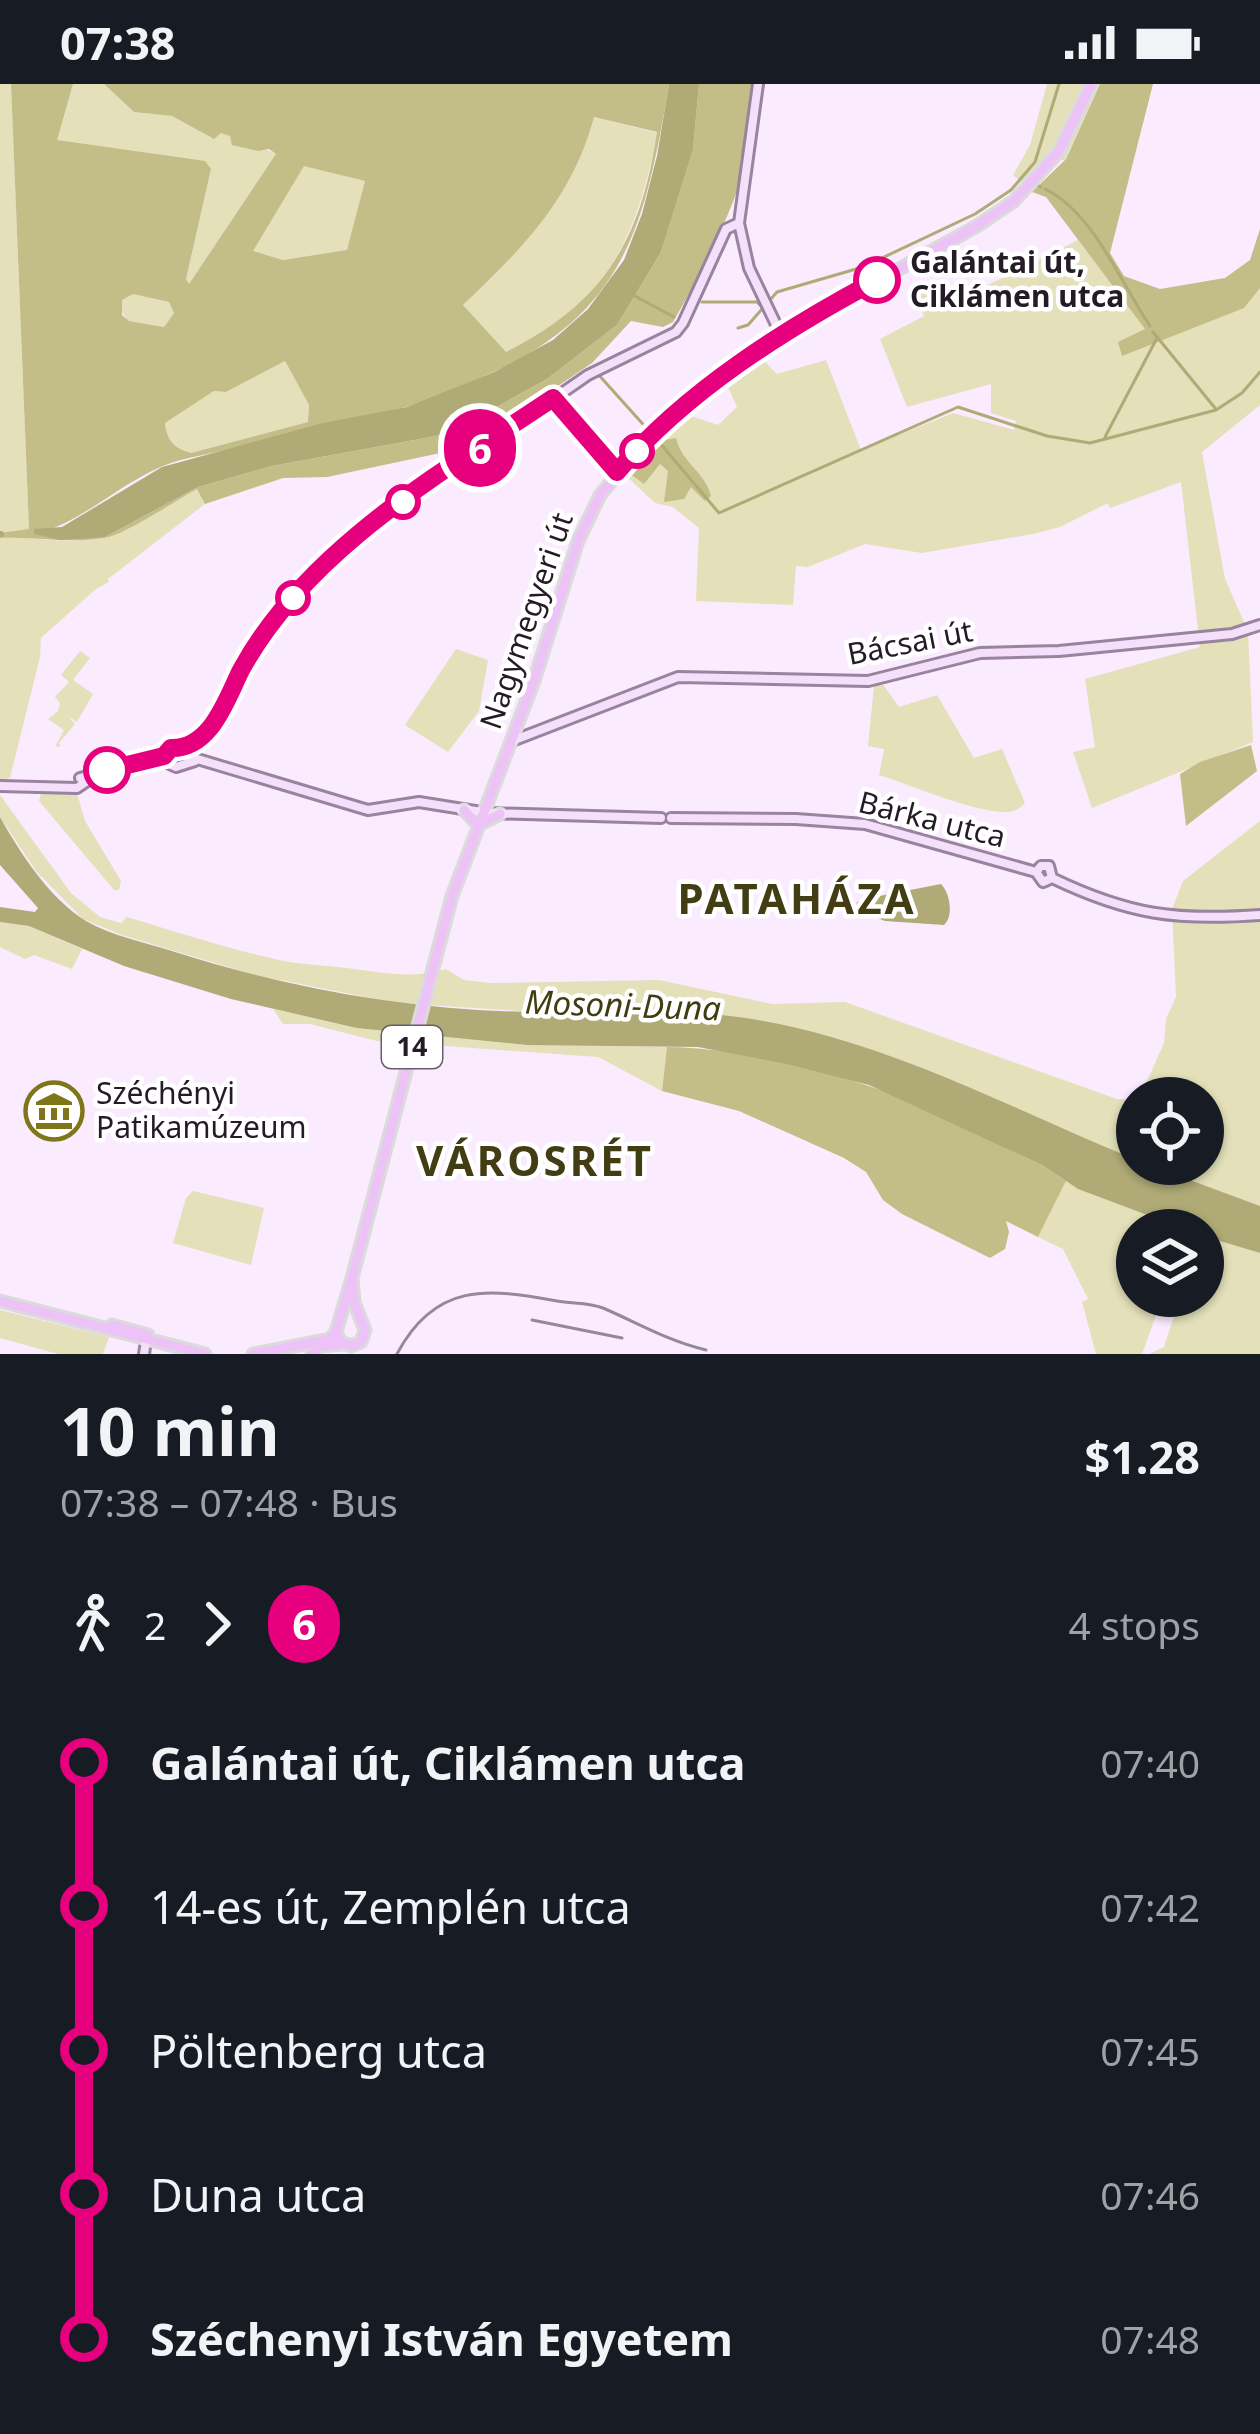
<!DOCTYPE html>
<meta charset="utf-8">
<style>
body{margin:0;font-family:"Noto Sans",sans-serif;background:#20242c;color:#f1f3f6;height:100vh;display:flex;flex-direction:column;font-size:45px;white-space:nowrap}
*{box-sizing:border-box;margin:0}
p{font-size:39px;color:#9ea1a6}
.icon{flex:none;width:66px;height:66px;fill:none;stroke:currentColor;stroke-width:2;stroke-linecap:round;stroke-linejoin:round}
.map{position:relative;height:1270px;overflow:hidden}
.side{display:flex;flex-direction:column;background:#171b24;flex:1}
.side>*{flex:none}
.badge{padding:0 24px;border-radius:39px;font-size:42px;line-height:78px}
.fabs{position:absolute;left:1116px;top:993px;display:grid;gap:24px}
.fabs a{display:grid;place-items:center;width:108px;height:108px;border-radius:50%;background:#171b24;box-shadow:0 3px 9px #0004;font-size:60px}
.map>.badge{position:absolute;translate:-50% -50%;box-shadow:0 0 0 6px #fff}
.legs{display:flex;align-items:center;gap:18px;height:132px;padding:0 60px;font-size:39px}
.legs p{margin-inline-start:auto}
.headline{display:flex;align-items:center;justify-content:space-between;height:204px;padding:0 60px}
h1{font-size:66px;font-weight:700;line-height:90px}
ul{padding:0 60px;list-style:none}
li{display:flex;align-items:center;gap:42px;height:144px;font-size:45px}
li i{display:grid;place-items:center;width:18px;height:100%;margin:0 15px;background:currentColor}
li i::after{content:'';width:30px;height:30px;margin:-15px;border:9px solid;border-radius:50%;background:#171b24}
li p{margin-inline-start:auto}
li:first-child i{background:linear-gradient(#0000 50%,currentColor 0)}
li:last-child i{background:linear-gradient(currentColor 50%,#0000 0)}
.status{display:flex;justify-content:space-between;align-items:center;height:84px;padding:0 60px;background:#171b24;direction:ltr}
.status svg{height:33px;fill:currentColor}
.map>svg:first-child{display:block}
</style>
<div class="status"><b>07:38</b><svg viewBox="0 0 49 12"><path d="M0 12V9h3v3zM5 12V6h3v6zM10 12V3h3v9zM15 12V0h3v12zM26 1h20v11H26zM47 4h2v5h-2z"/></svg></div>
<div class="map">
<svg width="1260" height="1270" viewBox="0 0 1260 1270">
<rect width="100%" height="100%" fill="#faecfe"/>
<path fill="#e3e0ba" d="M0,0H11L29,446L0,449Z
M73,0H104L134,28L172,32L214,55L220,48L277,70L189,200L186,195L211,85L56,56Z
M1047,0H1100L1065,76H1061L1032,108L1013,91L1030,61Z
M594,33L658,49C634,159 610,215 506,269L463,221C523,164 572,115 594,33Z
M304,81L365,97L348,166L283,176L252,167Z
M1078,156L1146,245C1189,241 1231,239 1260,204V321L1202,368L1225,495L1248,547L1253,658L1092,724L1073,668L1095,663L1085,595L1200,563L1181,398L1110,424L1108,419L1060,443L1033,450L922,469L865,460L808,483L796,482L793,521L696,517L699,444L673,423L655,419L624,390L691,332L718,341L737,323L727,301L760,273L777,290L826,276L861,366L953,329L1014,346L1016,337L991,329V300L907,323L880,255L924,232L914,209L934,202L944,223Z
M133,210L169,218L174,229L164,243L128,237L119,223L122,215Z
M285,277L309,321L308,338L191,369C174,364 167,357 165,339L214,307L226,308Z
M198,404L205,420L108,495L109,498L96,505L41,554L40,573L10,694L0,696V454C35,452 69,461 104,454C125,450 176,416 198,404Z
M456,565L488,576L479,627L448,668L405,641Z
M80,567L90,574L73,596L93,610L77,638L68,632L75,640L59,659L61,662L55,663L64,646L48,635L58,627L60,619L55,613L69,598L61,591Z
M882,599L899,623L937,611L974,674L1002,665L1025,719C1019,724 1017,727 1009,728C978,730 911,701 879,691L884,665L868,662L874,602Z
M42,706L77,709L85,737L121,797L119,806H114L39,717Z
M0,711L71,809L100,833L121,839L127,833C180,849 234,867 289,878C310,881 332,882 354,885C386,889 414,895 446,885L464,896L490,899L659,896L772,920L845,918L1117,1015L1132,1016L1148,995L1164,959L1166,935L1176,913L1172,825L1183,797L1260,737V1122L1147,1080H1203V1014H1137V1076L839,957L771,938L684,927L536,928L396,919L255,891L122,851L83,835L36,787L0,733Z
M0,838L29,842L82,865L72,885L34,871L25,875L0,863Z
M273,925C404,954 533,961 667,963L662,1007L598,973L377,957L310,940H283Z
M1066,1097L1078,1105L1187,1146H1137V1212H1203V1152L1260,1169V1270H1149L1164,1263L1175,1229L1159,1223L1142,1270H1096L1082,1218L1088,1215L1063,1165L1038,1153Z
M193,1107L264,1124L251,1181L173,1159L186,1114Z
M0,1226L109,1253L103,1270H58L0,1254Z"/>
<path fill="#c3bd88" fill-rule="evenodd" d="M11,0H73L57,56L205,77L211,85L186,195L189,200L276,70L269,65L258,67L232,61L230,52L221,49L214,55L172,32L134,28L104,0H669C644,150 622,237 470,298C448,307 425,319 402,324C343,338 284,350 225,366C205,371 182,374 163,382C117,401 83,438 35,450L105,453L198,403L272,382L436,352L464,341L547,295L617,241L661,168L693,66L699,0H763C758,79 712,171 673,238L663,243L631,237L592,279L503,339L450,367L327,393L283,394L205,420L197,405C176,416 125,451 104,454C69,460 35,452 0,454V449L29,445ZM594,33L657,48C641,156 604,219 506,268L463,221C523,164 572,115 594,33ZM304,82L365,97L347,166L283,176L253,167ZM133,210L169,218L174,229L164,243L129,237L122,231V216ZM285,277L309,321L308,338L191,369C174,364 167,357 165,339L214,307L226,308Z
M1100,0H1153L1110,169L1124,192L1160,205L1225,194L1250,176L1260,145V204L1244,224L1122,272L1118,258L1145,245L1046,113L1032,108L1066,75Z
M676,354C681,378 706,389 711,412L705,417L691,403L684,415L664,418L668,387L660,380L644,400L629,389L665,356Z
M1251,661L1257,687L1186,742L1180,690L1200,678Z
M667,963C733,964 803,980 866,1001C926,1020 985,1055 1042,1081L1066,1097L1038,1153L1006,1137L1009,1148L1005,1165L990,1174L902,1130L883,1116L866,1088L844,1074L739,1027L662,1007Z"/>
<path fill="#afaa76" d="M669,0H699L693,66L661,168L617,241L547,295L464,341L436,352L272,382L198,403L105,453L60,456L34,450V445L62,443L162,383L323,339L407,323L494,288L553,256L588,225L624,176L642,130L657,72Z
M0,733C20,769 50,815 86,837C112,852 144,858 172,867C291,905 413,927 538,928C614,929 689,923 764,937C895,961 1014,1026 1137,1076V1080H1147L1260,1122V1169L1203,1152V1146H1187L1078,1105L1042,1081L869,1001L787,980L698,963L528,961L357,944L231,915L124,882L29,842L0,838V823L35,828L38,824L0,781Z
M941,800C950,809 954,832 944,841L885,837L855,825L857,818L864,815Z"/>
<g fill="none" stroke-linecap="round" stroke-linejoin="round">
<path stroke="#afaa76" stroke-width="3" d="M1037,101L1041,103
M1045,105C1094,129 1120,198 1150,242
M633,211L674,233
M702,218H757L762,223
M738,244L748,241L777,208L863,183L975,130L1011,106L1035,78L1059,0
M1153,248L1215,324
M597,289L650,348
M1105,353L1157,254
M659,358L719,429L958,323L1047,352L1090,359L1216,326L1242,309L1260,288"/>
<path stroke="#afaa76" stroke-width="6" d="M0,450H1"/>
<defs>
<path id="secondary" d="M758,0L739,139L749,184L780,249
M512,657L678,593L868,597L980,569L1059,567L1232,550L1260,541
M184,671L368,726L419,718L488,729L661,734
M165,678L176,683L195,677
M167,678L169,666L184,663L210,644L273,537L368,443L588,291L676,248L683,239L726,145L739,139
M80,694L165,671
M0,702L77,704L99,689
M671,734L796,735L865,740L1036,788
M1036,788L1041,782H1049L1052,794
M1036,788L1043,798L1052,794
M1052,794C1129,831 1176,837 1260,831
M144,1270L146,1257"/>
<path id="primary" d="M464,726L477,740
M482,739L500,730
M352,1194L336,1248L341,1258L351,1262L361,1258L365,1246L354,1218L352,1194L452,812L534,597L578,457L600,411L643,360L769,257L977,142L1014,117L1059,67L1091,0
M0,1217L205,1270
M112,1241L148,1251
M253,1270L330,1255L336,1248
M312,1270L320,1262L343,1260"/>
</defs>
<use href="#secondary" stroke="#99839e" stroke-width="14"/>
<use href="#primary" stroke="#dcdbdc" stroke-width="15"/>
<use href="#secondary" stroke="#f5e0fb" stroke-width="8"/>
<use href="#primary" stroke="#ecc2f7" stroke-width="9"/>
<path stroke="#958998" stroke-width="3" d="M532,1236L622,1254
M397,1270C435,1198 488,1204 557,1217C572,1220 588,1218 603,1224C638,1239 668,1257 706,1266"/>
</g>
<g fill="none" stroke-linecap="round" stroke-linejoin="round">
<defs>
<path id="line-1" d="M107,686L164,672L171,664C211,665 226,616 241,586C307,465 441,389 553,314L617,388C686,307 785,245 877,196"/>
</defs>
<use href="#line-1" stroke="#fff" stroke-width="27"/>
<use href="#line-1" stroke="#e6007e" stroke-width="18"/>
</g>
<defs>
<symbol id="museum-ring" viewBox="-11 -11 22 22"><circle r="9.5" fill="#fff" stroke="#7f7619" stroke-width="1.5"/><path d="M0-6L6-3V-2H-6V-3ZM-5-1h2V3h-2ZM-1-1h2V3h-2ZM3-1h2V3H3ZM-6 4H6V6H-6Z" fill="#7f7619"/></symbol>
</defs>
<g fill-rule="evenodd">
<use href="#museum-ring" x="21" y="994" width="66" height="66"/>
</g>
<g fill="#fff" stroke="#e6007e" stroke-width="6">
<circle cx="877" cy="196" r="21"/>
<circle cx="637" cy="367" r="15"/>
<circle cx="403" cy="418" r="15"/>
<circle cx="293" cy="514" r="15"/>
<circle cx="107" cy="686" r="21"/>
</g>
<g text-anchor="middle" stroke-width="9" stroke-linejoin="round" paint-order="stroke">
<rect fill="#fff" stroke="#665f67" stroke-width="3" x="382" y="942" width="60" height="42" rx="9"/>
<g font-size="27" font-weight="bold" fill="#241b26">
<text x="412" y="972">14</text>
</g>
<g font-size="30" font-weight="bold" fill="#241b26" stroke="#fff" text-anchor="start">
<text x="910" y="189">Galántai út,<tspan x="910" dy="34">Ciklámen utca</tspan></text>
</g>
<g font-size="30" fill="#241b26" stroke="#fff">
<text transform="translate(527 537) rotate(-71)" y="10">Nagymegyeri út</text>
<text transform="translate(910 559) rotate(-11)" y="10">Bácsai út</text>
<text transform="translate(932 736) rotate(14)" y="10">Bárka utca</text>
</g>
<g font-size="30" fill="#241b26" stroke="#fff" text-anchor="start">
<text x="96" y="1020">Széchényi<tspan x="96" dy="34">Patikamúzeum</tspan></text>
</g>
<g font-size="33" font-style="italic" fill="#413d13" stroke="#fff">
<text transform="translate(623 921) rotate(2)" y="12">Mosoni-Duna</text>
</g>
<g font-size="42" font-weight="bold" letter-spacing="3" fill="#423d13" stroke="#fff">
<text x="797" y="830">PATAHÁZA</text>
<text x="535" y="1092">VÁROSRÉT</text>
</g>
</g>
</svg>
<div class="fabs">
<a><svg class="icon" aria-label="locate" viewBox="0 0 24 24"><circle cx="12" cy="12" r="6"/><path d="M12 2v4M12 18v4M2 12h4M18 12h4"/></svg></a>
<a><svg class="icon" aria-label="layers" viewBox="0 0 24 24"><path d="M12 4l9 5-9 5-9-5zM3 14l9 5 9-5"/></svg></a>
</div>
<b class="badge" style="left:480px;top:364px;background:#e6007e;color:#fff">6</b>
</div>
<section class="side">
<div class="headline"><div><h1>10 min</h1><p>07:38 – 07:48 · Bus</p></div><b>$1.28</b></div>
<div class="legs"><svg class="icon" aria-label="walk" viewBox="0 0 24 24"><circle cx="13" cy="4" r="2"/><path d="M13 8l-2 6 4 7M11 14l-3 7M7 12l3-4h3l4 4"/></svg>2<svg class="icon" aria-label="forward" viewBox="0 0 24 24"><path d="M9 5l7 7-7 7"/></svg><b class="badge" style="background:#e6007e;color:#fff">6</b><p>4 stops</p></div>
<ul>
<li><i style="color:#e6007e"></i><b>Galántai út, Ciklámen utca</b><p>07:40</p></li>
<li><i style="color:#e6007e"></i><span>14-es út, Zemplén utca</span><p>07:42</p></li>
<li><i style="color:#e6007e"></i><span>Pöltenberg utca</span><p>07:45</p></li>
<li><i style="color:#e6007e"></i><span>Duna utca</span><p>07:46</p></li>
<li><i style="color:#e6007e"></i><b>Széchenyi István Egyetem</b><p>07:48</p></li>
</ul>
</section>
